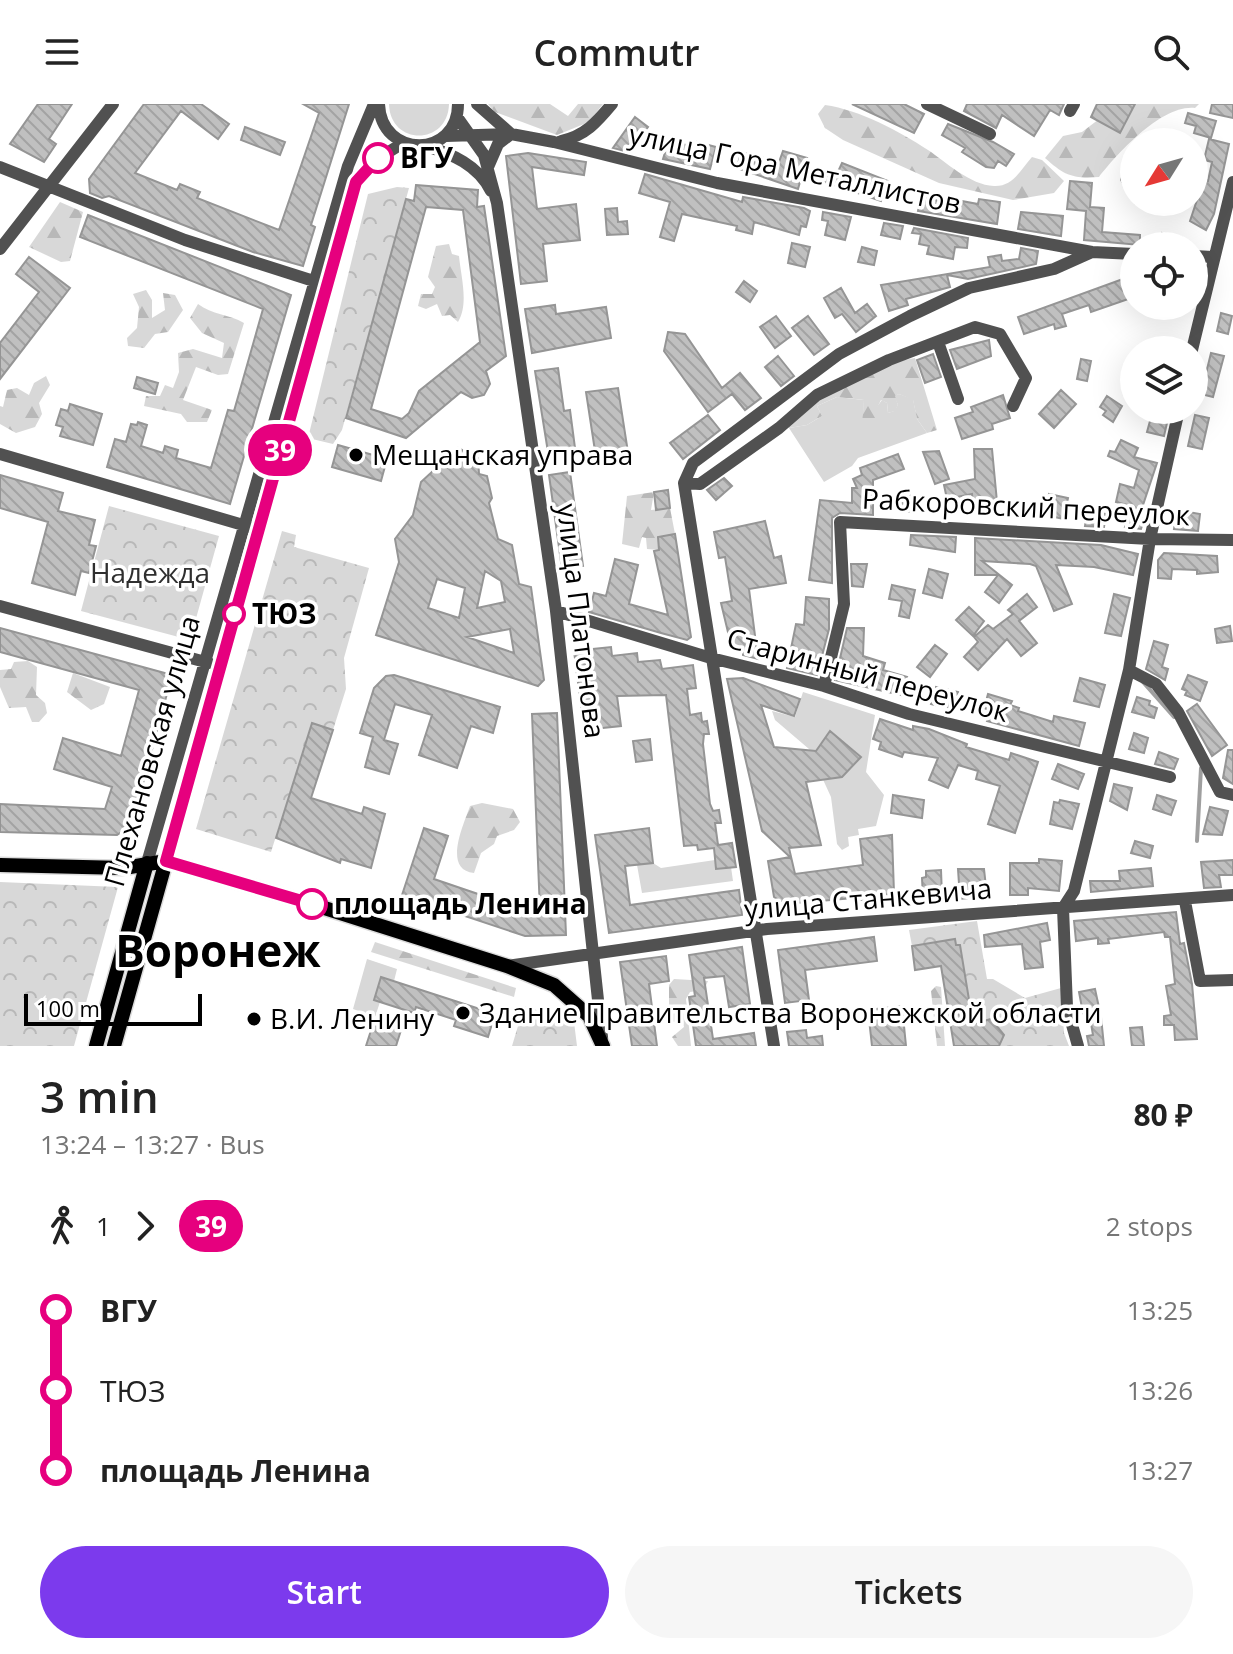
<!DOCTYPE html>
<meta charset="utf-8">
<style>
body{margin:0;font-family:"Open Sans",sans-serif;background:#f6f6f6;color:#222;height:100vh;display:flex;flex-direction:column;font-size:30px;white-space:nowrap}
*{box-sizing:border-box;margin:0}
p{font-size:26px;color:#767676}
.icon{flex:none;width:44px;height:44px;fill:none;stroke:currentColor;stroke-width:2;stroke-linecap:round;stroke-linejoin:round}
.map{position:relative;height:942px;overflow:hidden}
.details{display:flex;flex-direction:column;background:#fff;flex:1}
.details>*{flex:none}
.badge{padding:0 16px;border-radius:26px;font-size:28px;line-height:52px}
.needle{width:52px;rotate:233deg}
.controls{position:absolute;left:1120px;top:24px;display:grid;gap:16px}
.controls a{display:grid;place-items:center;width:88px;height:88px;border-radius:50%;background:#fff;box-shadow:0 8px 32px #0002;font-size:40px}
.scale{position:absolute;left:24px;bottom:20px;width:178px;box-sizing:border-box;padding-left:8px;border:4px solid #000;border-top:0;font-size:22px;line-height:28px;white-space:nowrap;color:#000;-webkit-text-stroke:6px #fff;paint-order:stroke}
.map>.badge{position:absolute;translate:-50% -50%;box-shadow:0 0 0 4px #fff}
.legs{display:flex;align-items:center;gap:12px;height:88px;padding:0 40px;font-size:26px}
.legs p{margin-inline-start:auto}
.headline{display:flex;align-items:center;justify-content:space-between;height:136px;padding:0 40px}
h1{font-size:44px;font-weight:600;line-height:60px}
.action{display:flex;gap:16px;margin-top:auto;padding:16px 40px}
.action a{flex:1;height:92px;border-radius:48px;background:#7c3aed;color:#fff;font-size:32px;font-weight:600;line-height:92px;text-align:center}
.action a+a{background:#f6f6f6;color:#222}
ul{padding:0 40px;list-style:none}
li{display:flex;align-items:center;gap:28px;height:80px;font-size:30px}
li i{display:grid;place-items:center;width:12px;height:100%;margin:0 10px;background:currentColor}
li i::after{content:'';width:20px;height:20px;margin:-10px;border:6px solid;border-radius:50%;background:#fff}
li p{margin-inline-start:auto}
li:first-child i{background:linear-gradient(#0000 50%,currentColor 0)}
li:last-child i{background:linear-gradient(currentColor 50%,#0000 0)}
header{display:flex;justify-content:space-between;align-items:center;height:104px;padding:0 40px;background:#fff;font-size:36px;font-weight:600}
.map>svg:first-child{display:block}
</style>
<header><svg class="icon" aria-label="menu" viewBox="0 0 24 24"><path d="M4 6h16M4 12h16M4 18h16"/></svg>Commutr<svg class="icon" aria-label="search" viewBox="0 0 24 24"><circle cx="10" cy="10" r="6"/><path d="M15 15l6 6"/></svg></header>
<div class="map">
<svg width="1233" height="942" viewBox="0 0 1233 942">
<defs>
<pattern id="forest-firs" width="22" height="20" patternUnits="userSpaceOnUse" patternTransform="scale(2)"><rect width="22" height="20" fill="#d8d8d8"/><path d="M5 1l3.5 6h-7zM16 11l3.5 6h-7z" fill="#b8b8b8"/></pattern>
<pattern id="park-crowns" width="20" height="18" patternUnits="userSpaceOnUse" patternTransform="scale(2)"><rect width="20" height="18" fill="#d8d8d8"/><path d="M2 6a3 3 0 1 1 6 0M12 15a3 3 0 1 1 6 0" fill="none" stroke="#b8b8b8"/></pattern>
<pattern id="building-back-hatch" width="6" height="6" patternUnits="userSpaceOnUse" patternTransform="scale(2)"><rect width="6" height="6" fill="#c0c0c0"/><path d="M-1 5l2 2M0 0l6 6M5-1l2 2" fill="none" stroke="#a3a3a3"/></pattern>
</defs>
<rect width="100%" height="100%" fill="#fff"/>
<path fill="#d8d8d8" d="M389,0H449C448,42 390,42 389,0Z
M899,290L913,295L917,315L927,329L858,354L852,362L824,378L789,324L807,321L822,312L817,302L837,293L864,296L863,321L882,296L887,299L888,309L894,307L898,301L894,292Z
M803,588L875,611L866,668L884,691L876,722L858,725L859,731L848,733L849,742L842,746L837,740L831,693L809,645L775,616L772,607L795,613Z
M715,756L716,765L731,763L733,777L642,789L637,761L653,759L661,764Z
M367,855L397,865L394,877L381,874L374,896L380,898L375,913L353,905Z"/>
<path fill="url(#forest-firs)" d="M488,0H550L568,12L578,0H603L589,18L557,31L495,8Z
M1119,0H1199L1195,4C1162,0 1117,50 1099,73C1072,75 1064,71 1045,54L1063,32L1082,28Z
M825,1C860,6 899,27 928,46C946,58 970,81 994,82C1013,83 1021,65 1032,53L1042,56L1064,77L1054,89L1013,96L939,79L843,36L825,24L818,10Z
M60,98L83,108L70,157L61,158L29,143Z
M449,140L452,150L459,152C461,173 469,200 458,218L450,211L442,212L437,200L426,205L418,202L421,190H432L435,183L428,173L436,142Z
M146,186L152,196V214L165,206L163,189L175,191L183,206L168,228L155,230L144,244L128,242L127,234L137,224L139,203L133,190Z
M198,200C212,211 229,210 244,219L228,270L218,271L196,263L183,296L212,306L207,318H187L181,310L144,302L146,292H160L165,281L173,284L179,268L178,249L193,245L222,254L224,239L202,229L190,214Z
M915,254L937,326L927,329L917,315L913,296L899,290L895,292L898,301L895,307L888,309L887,299L881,296L877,304L880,314L874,323L862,321L864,296L837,293L817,302L822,312L807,321L789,324L787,320C822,291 869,261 915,254Z
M46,272L50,281L39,299L42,310L35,323L16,329L0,320V302L3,303L7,286L17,284L29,291L34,279Z
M654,388L651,406L670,404L675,430L658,433L659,446L647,445L646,434L642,433L639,444L622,440L627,392Z
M28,557L37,563L36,591L45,599L47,609L39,618H32L26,603L9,604L0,583V566L11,565L14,558Z
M73,569L110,583L104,600L91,606L67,588Z
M482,699L513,705L520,718L514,726L497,732L494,740L481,749L474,769C442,766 464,720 470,702Z
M375,838L516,884L514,893L371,848Z
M674,875L708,877L704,886L690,888L686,895L691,942H678L672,933L684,923L683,917L669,918V881Z
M936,882L941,883L945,942H937L931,887Z"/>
<path fill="url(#park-crowns)" d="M397,83L409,84L342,326L333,340L308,334L368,90Z
M109,402L219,432L190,536L81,507Z
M282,427L296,431L294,443L369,464L344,554L346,585L333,626L312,619L271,748L196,725Z
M0,778L118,783L74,942H0Z
M977,817L987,875H993L1025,894L1061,884L1064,929L1069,942H999L973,920L960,841H956L954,835L912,842L909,826Z
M524,902L574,918L577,942H512Z"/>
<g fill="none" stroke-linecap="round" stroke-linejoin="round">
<path stroke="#9f9f9f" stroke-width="4" d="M1143,578L1174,613
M1197,737L1201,664"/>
</g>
<path fill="url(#building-back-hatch)" stroke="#959595" stroke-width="2" fill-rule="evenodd" d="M38,0H72L49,35L56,40L44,58L10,40Z
M144,0H201L229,20L218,35L181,7L135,69L177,86L180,80L200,88L197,94L279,126L319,9L303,0H349L311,121L315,123L303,162L253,148L109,92L102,94L90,89L89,75Z
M852,0H904L924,10L914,29Z
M967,0H1064L1059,11L1050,6L1034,32L1002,11L996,24L964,7Z
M1097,0H1135L1120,29L1091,13Z
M1212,0H1233V14L1210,9Z
M1188,9L1216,17L1211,34L1194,29L1196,22L1185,19Z
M635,13L648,23L629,48L613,44Z
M948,20L993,38L1014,50L1006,62L998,57L994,64L986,63L962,48L965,44L942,31Z
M245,23L285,38L280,51L241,36Z
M1209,35L1229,40L1214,110L1206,126L1190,117L1204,75L1208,77L1212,58L1204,56Z
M669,36L696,44L697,38L716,43L710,65L663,55Z
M1134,42V97L1121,76Z
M783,47L807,54L798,85L737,64L741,48L779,58Z
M528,49L586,58L584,71L532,63L537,105L576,100L580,136L543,140L547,177L521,180L506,52Z
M842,59L888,77L881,97L822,77L826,68L836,72Z
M645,70L742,98L743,93L804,104L810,107L806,123L801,122L799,131L754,118L752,130L736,126L737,122L682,110L674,137L660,133L670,98L639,89Z
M1070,77L1092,79L1090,103L1104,104L1102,128L1140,131V141L1084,136L1086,107L1067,105Z
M416,81L478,86L477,103L484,102L506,252L486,267L490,280L484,291L472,294L461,288L406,334L346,314L406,95L414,97ZM426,103L463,106L480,238L419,287L409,309L402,315L371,305Z
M921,92L955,100L956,96L978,100L979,95L1000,98L997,120L918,107Z
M617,104L618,118L627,117L628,130L607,131L605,105Z
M823,108L851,113L845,136L825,131L828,117L822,116Z
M1021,108L1063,112L1061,132L1018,125Z
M88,111L291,191L230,400L107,363L115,335L126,338L131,320L137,321L138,318L147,321L141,342L163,349L165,342L178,346L176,354L211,364L228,306L234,307L263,205L80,133Z
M884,119L903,122L900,135L881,131Z
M914,124L968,134L967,144L955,143L953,155L927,150L929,142L919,140L921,130L912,129Z
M1162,129L1182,133L1183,142H1158Z
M792,139L810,143L805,163L788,159Z
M862,143L877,147L874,161L858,158Z
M1021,144L1038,147L1036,160L968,175L947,171L950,183L906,195L908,201L889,207L881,181L990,163L988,153L1001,151L1002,157L1019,155Z
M29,153L70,184L0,275V239L39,188L16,170Z
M1134,171V193L1091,208L1089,201L1062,210L1066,222L1055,225L1054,220L1024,230L1018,213Z
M744,177L757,187L750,198L736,188Z
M841,184L855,209L867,200L876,212L856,228L842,210L835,214L824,194Z
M555,201L556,210L606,203L611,234L532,249L525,205Z
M1221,209L1232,212L1228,230L1217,227Z
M776,212L791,232L775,244L760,223Z
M808,212L829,240L814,251L792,224Z
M668,228L685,230L722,284L740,269L761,294L745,306L732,290L708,308L664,247Z
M989,236L991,252L957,265L950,246Z
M1211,249L1224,252L1213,293L1201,290Z
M933,250L941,273L925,279L917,256Z
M778,252L794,272L781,282L765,263Z
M1081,255L1091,257L1087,277L1077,275Z
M558,264L564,307L570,306L575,344L548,348L535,267Z
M137,273L158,279L155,290L134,284Z
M618,284L629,355L597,360L586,288Z
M1061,286L1076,300L1054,324L1039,310Z
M1003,291L1010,314L992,320L993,325L962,335L955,314L973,308L971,303Z
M1107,292L1122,302L1113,318L1103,311L1106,307L1100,303Z
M70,300L102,310L93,341L60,332L63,323L56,321L61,305L68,307Z
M1153,306H1170L1164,332L1147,328Z
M708,311L720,326L683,355L670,339Z
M1195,311L1209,314L1202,345L1188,342Z
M1121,336L1138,344L1134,353L1157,359L1141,407L1146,409L1141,425L1125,423L1131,402L1116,398L1120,380L1134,384L1139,366L1108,352L1110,347L1115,348Z
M338,341L387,355L381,377L332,363Z
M458,344L478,354L479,370L487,372L492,394L489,399L498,435L512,441L519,480L531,483L544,576L538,582L376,531L399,458L395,435L413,411L421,378ZM485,467L501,477L505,498L477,504ZM437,475L465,484L459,514L428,504ZM510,525L514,549L467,533Z
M974,345H992L997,398L973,401L972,390L947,395L944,381L975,375Z
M939,347L949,375L935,380L923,348Z
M898,350L904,365L873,376V411L840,409L832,414V479L809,476L820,396L852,399V384H857L853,375L862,371L860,364Z
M570,368L583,462L562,465L549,371Z
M0,371L63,389L58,407L95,416L89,441L96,442L89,469L81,467L75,491L32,479L48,418L0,404Z
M724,374L732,382L716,396L707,386Z
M668,386L670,404L656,406L654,388Z
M901,390L914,391L913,408L899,407Z
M1049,390L1068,394L1064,415L1045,411Z
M1177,406L1200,410L1198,427L1174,425Z
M1087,408L1106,410L1104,423L1085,422Z
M765,417L774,454L781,452L786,479L749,485L758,555L743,551V544L732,545L721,499L732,497L725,453L719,454L714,428Z
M675,430L691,533L687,536L661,529L589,508L594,489L606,492L615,455L638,461L629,500L668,511L654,447L659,446L658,433Z
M911,431L956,433L955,448L910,441Z
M975,434L1101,441L1138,450L1133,471L1094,463L1056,461L1072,500L1054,507L1036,462L1030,460L982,457L1012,481L999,499L985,488L998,471H975Z
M1164,449L1217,452L1218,468L1197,470V466L1172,465L1171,475L1158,474V456Z
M851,460H867L863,483L852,482Z
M929,465L948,470L942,494L923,489Z
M892,481L915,486L909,514L899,512L902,497L889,495Z
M1027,490L1037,503L1019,517L1037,539L1021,552L1007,535L978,566L964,553L978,538L974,533L988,521L993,525L1013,510L1008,506Z
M1114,490L1130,494L1121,532L1105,529Z
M806,493L829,495V525L817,571L787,564L796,520L804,521Z
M969,503L984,517L973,532L956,516Z
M1230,522L1232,537L1217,539L1215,525Z
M0,524L172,571L135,709L131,708L127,724L117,731L0,728V700L105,705L112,683L54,665L63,634L121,652L139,586L0,548Z
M847,524H864L863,552L885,559L883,566L907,573L901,591L835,576Z
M1154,537L1168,541L1162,563L1168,565L1165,576L1146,565Z
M935,541L947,550L930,573L917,563Z
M611,543L612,552L637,549L638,558L660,556L662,565L693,561L696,584L687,585L690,611L701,609L702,618L707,617L709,630H704L703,640L710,700L713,707L719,706L721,719H715L718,741L732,739L736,763L716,765L714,744L698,746L697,741L684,742L666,591L617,592L621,622L584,626L574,547Z
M394,571L500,603L493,629L471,622L457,664L419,651L432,611L395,600L384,636L398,640L389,670L365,663L373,633L360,629L374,584L386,572Z
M1188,571L1207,578L1200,597L1185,591L1187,587L1182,585Z
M743,574L800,595L794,612L761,601L774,643L816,647L830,627L861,653L842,673L806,678L821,741L789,744L795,770L863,761L860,735L892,731L894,789L889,793L871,798L854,794L785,800L774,793L768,757L790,753L762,727L727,575Z
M1080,574L1105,581L1099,603L1074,597Z
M936,583L958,588L954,606L931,600Z
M988,590L1012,597L1010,601L1019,604L1018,607L1053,618L1054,612L1085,619L1079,642L987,617L990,606L984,604Z
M1137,593L1150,597L1149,601L1157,604L1154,614L1132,608Z
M1197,600L1227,641L1212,652L1187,607Z
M557,609L566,831L525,832L402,791L424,724L448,732L434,775L528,807H540L532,610Z
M880,615L913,626V622L929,625L967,640L966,643L1009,656L1011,649L1038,658L1015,729L988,720L1000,682L976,675L978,667L958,661L948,684L929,676L938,654L904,648L902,653L879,645L881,638L873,635Z
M312,619L333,626L311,694L362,710L364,703L385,710L371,764L341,755L340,759L276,734Z
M1134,629L1148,634L1144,649L1129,645Z
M650,635L652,656L636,658L633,637Z
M1228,646H1233V680L1223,674Z
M1159,648L1178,655L1174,665L1155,660Z
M1058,660L1084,670L1078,685L1052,675Z
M1114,680L1132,684L1127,706L1110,697Z
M893,691L924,696L922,714L891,709Z
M1157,691L1176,697L1171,711L1153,705Z
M1060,696L1079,700L1072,725L1050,720L1054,698L1059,699Z
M1210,703L1228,707L1222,731L1203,730Z
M649,724L653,759L625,762L630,801L739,786L742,811L609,829L595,731Z
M1135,737L1153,742L1150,754L1131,749Z
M1039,755L1062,757L1059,787L1028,784V791H1010V759H1039Z
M1233,756V771H1219L1221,783L1204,784L1201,758Z
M1151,764L1153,782L1091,788L1090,777H1120L1119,767Z
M958,765H984L987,792L960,795Z
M941,766L942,792L923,794L922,774L926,773V767Z
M1176,808L1180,840L1184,839L1192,880L1197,935L1175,936L1174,921H1164V912L1171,911L1166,882L1175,880L1170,833H1165L1164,828L1108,835L1109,839L1098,840V834L1076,837L1074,817Z
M1047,819L1050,836L1040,838L1043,863L1025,865L1022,840L985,843L984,831Z
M874,833L877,857L805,866L809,896L785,899L778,846Z
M955,835L956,841H960L973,920L991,915L1004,931L999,942H954L941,862L915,866L912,842Z
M742,843L750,900L729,903L724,872L704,874L713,935L754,929L756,942H696L689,893L695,892L689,851Z
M666,852L669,877L649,880L657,942H632L620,858Z
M381,873L495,910L488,933L454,922L456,916L416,903L414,909L374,896Z
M1095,885L1101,913L1104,942H1089L1087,932L1093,931L1089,908L1083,909L1079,888Z
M902,902L906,942H872L868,906Z
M375,914L402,923L396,942H366Z
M1142,923L1144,942H1132L1130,924Z
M806,926L807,934L822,932L823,942H789L787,928Z"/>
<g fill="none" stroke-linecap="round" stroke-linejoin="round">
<defs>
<path id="major" d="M0,761L124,764L166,757L315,801L507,862L554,881L589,912L603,942
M96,942L147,759
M114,942L166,757"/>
</defs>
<use href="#major" stroke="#dbdbdb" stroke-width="17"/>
<path stroke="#515151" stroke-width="12" d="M379,0C381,55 458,55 458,0
M477,0L511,30
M927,0L990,30
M1070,7L1074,0
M457,13L484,51L497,99L556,507L602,933
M446,32L511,30L554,38L717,79L1092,148L1134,150
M561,37C585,32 597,18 612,0
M426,42C452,50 478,61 491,87
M0,63L185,136L320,179
M488,63L498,40L511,30
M0,145L113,0
M1194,152L1212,153
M938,238L958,295
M1192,246L1233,78
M0,350L250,423
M684,379L700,380L779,324L817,291L889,256L975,223L1000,230L1026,274L1013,302
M0,502L209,559
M556,507L711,554L824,582L909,610L1170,673
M1129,566L1156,580L1178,608L1220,688L1233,691
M824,582L844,500L840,418L1150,435L1233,436
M166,757L356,78L371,59L403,39
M147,759L348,62L374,0
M1185,797L1200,877L1233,876
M1063,804L1074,787L1129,566L1150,435L1179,306
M1063,804L1067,903L1078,942
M507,862L767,825L1233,791
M774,942L684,379L693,359L839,250L910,212L969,184L1054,165L1092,148"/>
<use href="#major" stroke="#000" stroke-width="14"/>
</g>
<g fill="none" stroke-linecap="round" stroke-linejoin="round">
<defs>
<path id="line-1" d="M312,800L166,757L356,78L378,54"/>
</defs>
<use href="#line-1" stroke="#fff" stroke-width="18"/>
<use href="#line-1" stroke="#e6007e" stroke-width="12"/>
</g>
<g fill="#fff" stroke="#e6007e" stroke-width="4">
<circle cx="378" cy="54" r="14"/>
<circle cx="234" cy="510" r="10"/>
<circle cx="312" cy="800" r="14"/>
</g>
<g fill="#000" stroke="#fff" stroke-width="3">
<circle cx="356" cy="351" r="8"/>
<circle cx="463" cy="909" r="8"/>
<circle cx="254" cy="915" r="8"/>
</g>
<g text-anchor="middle" stroke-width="7" stroke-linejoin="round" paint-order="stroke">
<g font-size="28" font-weight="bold" fill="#000" stroke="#fff" text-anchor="start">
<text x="400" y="64">ВГУ</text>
<text x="252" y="520">ТЮЗ</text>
<text x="334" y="810">площадь Ленина</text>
</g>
<g font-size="28" fill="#000" stroke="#fff">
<text transform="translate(795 65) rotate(12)" y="10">улица Гора Металлистов</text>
<text transform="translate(1026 403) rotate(3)" y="10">Рабкоровский переулок</text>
<text transform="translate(581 517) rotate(83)" y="10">улица Платонова</text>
<text transform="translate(868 571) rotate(15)" y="10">Старинный переулок</text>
<text transform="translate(152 647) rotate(-74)" y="10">Плехановская улица</text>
<text transform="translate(868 795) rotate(-5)" y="10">улица Станкевича</text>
</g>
<g font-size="28" fill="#000" stroke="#fff" text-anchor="start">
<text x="372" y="361">Мещанская управа</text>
<text x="479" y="919">Здание Правительства Воронежской области</text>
<text x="270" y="925">В.И. Ленину</text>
</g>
<g font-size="28" fill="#2f2f2f" stroke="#fff">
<text x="150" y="479">Надежда</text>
</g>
<g font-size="44" font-weight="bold" fill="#000" stroke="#fff">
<text x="218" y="863">Воронеж</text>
</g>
</g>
</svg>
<div class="controls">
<a><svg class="needle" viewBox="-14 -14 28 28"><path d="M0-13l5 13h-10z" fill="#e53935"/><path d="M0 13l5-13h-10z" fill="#767676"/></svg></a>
<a><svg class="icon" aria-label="locate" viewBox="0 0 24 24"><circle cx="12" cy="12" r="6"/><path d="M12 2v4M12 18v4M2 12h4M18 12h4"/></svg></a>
<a><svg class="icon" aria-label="layers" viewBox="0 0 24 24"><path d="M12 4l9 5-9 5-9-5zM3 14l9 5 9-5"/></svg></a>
</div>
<div class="scale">100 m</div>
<b class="badge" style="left:280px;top:346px;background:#e6007e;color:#fff">39</b>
</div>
<section class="details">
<div class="headline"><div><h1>3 min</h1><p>13:24 – 13:27 · Bus</p></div><b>80 ₽</b></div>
<div class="legs"><svg class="icon" aria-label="walk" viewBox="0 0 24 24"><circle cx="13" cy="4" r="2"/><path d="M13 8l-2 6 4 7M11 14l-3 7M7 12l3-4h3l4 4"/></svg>1<svg class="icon" aria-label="forward" viewBox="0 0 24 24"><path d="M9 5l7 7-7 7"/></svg><b class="badge" style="background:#e6007e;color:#fff">39</b><p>2 stops</p></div>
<ul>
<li><i style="color:#e6007e"></i><b>ВГУ</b><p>13:25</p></li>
<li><i style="color:#e6007e"></i><span>ТЮЗ</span><p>13:26</p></li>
<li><i style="color:#e6007e"></i><b>площадь Ленина</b><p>13:27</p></li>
</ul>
<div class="action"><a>Start</a><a>Tickets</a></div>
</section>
